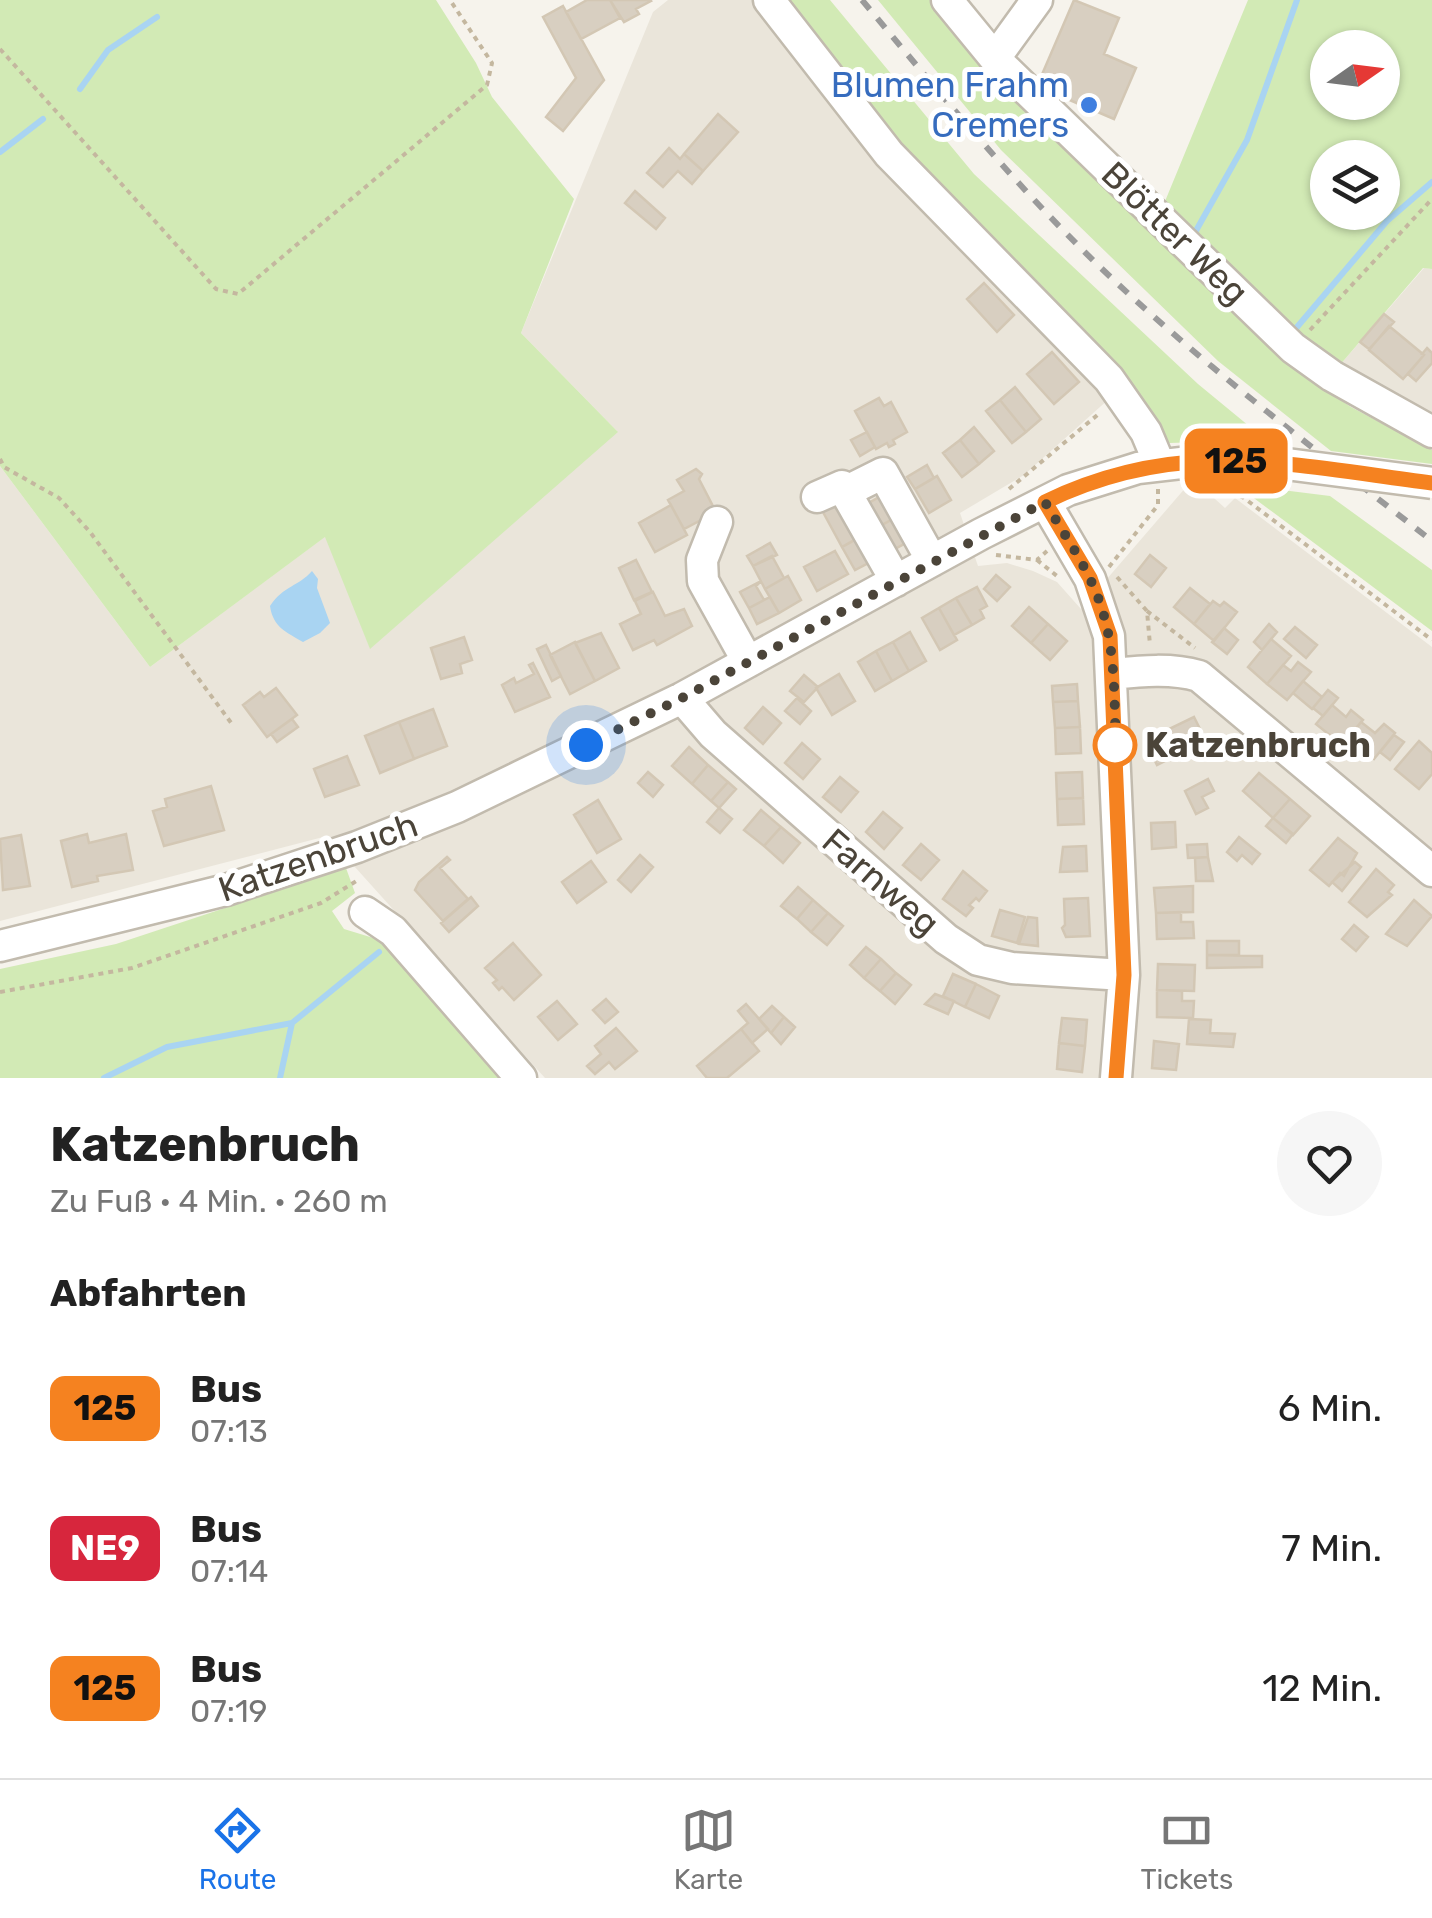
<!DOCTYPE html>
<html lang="de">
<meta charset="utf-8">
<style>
body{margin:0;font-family:Rubik,sans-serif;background:#f6f6f6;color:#222;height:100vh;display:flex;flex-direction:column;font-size:38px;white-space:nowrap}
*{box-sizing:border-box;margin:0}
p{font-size:32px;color:#767676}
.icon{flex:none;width:55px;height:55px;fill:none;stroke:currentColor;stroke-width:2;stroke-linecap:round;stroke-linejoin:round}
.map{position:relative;height:1078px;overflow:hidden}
.side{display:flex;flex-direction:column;background:#fff;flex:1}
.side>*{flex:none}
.badge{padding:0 20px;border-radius:15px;font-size:35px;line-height:65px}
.needle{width:65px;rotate:76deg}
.buttons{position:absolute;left:1310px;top:30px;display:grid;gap:20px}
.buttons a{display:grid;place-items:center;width:90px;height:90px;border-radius:50%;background:#fff;box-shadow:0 2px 8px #0004;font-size:50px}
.you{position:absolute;width:50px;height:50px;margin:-25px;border:8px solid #fff;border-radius:50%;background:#1a73e8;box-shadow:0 0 0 15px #1a73e833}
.map>.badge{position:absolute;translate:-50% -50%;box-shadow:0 0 0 5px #fff}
h2{padding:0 50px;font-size:38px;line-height:90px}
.round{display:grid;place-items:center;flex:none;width:105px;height:105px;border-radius:52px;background:#f6f6f6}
.summary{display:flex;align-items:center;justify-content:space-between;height:170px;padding:0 50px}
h1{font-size:48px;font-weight:700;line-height:75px}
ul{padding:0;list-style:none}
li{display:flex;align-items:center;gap:30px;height:140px;padding:0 50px}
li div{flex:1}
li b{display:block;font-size:38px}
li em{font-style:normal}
li .badge{min-width:110px;font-weight:700;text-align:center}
.dock{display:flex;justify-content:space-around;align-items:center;height:140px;border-top:2px solid #e0e0e0;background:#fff;font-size:28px;color:#767676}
.dock a{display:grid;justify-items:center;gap:5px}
.dock .on{color:#1a73e8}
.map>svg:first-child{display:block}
</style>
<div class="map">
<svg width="1432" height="1078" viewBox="0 0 1432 1078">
<rect width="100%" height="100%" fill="#f6f3ec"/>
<path fill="#eae5da" d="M668,0H757L1110,398L1024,475L960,513L978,566L1007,563L1033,571L1057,582L1081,609L1193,479L1225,508L1235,498L1432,647V1078H545L327,836L0,921V466L150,667L326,536L370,648L617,431L521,333L653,12Z
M1424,268L1432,269V421L1339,366Z"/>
<path fill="#d2eab5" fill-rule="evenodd" d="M0,0H436L476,63L492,97L574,199L521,333L618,432L370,649L325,537L150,667L0,466Z
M778,0H830L974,174L1198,384L1266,440L1169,443L896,147Z
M878,0H938L991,63L1154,235L1279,358L1351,407L1432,450V464L1331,451L1218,361L1001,150Z
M1248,0H1432V269L1423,268L1339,366L1292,330L1161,211ZM1328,48H1382V102H1328ZM1328,158H1382V212H1328Z
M1235,484L1330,496L1432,570V631Z
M346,868L355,893L332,911L344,929L393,944L512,1078H0V969L116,944Z"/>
<path fill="#a9d4f2" d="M312,571L318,579L317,588L330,623L320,633L303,642C286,632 273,627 270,606C284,585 298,587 312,571Z"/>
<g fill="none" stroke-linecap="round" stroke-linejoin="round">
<path stroke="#a9d4f2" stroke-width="6" d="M80,89L108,50L157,17
M0,152L43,119
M1193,236L1247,140L1297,0
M1292,333L1387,221L1432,182
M104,1078L167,1047L292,1023L379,952
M280,1078L292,1023"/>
</g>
<path fill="#d8cfc1" stroke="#d3c7b4" stroke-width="2.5" d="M587,0H610L620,18L581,39L566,12Z
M610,0H650L651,1L636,9L639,14L624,22Z
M1074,0L1119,18L1104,54L1136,68L1114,119L1037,86Z
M563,6L604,80L563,131L546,117L576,78L543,17Z
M718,114L738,132L703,171L684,154Z
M669,148L680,159L684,154L703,171L692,184L678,171L663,187L647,173Z
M635,191L665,218L656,229L625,203Z
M984,283L1014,315L997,332L967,299Z
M1384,314L1394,322L1369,349L1360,342Z
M1389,326L1424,355L1403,379L1369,350Z
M1427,348L1432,353V363L1416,381L1408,374L1424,355L1422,354Z
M1052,352L1079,382L1054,404L1027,374Z
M1015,387L1041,419L1026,432L1000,400Z
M879,398L884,406L891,402L907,432L893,440L895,444L889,447L887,443L876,449L855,411Z
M1000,400L1026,432L1012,443L986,411Z
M974,427L994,451L979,464L960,440Z
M867,432L875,447L860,456L851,440Z
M960,440L979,464L962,477L943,453Z
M927,465L934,478L915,489L907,477Z
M696,469L702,474L699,479L716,512L684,529L668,500L684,491L677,480Z
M937,476L951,500L929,513L915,489Z
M886,493L898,516L880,526L867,504Z
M845,500L864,535L842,547L823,512Z
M671,505L687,535L655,552L639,523Z
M902,514L915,538L893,550L880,526Z
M865,534L878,558L855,570L842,547Z
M770,543L777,555L753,566L747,556Z
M835,551L848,574L817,591L804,567Z
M1150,555L1166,568L1151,587L1135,574Z
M772,556L784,578L765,589L753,566Z
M636,560L652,592L634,600L619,568Z
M996,575L1010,587L997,601L984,589Z
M788,576L801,600L779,613L765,589Z
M761,581L756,586L764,600L749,608L740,592Z
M977,587L987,606L980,610L984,618L972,625L956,598Z
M1190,588L1210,604L1194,624L1174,607Z
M653,592L665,616L684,609L692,626L657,645L654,640L633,650L620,624L641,614L635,601Z
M770,597L779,613L757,624L749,608Z
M956,598L972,625L954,635L939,608Z
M1213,601L1220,606L1224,602L1237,612L1214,641L1194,624Z
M1029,607L1048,624L1031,643L1012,626Z
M939,608L957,640L940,650L922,618Z
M1048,624L1067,641L1050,660L1031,643Z
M1269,624L1277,632L1262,650L1254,642Z
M1295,627L1317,645L1306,658L1284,639Z
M1224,628L1238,640L1227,654L1212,642Z
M910,632L926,661L909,671L893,642Z
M601,633L619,668L595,681L575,643Z
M464,637L472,660L460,664L462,673L441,679L431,648Z
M1271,639L1291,656L1267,684L1248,667Z
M575,642L595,681L570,694L550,655Z
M893,642L909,671L892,681L876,651Z
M546,645L561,676L552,681L537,649Z
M876,651L892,681L875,691L858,662Z
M1298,662L1311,672L1287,700L1267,684L1283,665L1291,671Z
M533,663L550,697L515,712L502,685L514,678L516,683L534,674L529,665Z
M839,674L855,701L832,715L816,688Z
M804,675L818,687L804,702L790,691Z
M1303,681L1322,697L1312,709L1293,693Z
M1077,684L1078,701L1053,702L1052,686Z
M276,688L297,715L267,737L243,705L260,692L264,697Z
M1328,690L1338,698L1323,716L1313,708Z
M797,698L811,711L800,724L785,711Z
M1078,701L1080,727L1055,728L1053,702Z
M1332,705L1346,717L1351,710L1363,720L1342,745L1316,724Z
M763,707L781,723L763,744L745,728Z
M433,709L447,746L414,759L399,722Z
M1194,717L1206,741L1181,753L1169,729Z
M292,719L298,727L277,742L271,734Z
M399,722L414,759L380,773L365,736Z
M1361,722L1375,733L1384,724L1395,733L1374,759L1348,738Z
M1080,727L1081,753L1056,754L1055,728Z
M1169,729L1181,753L1157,765L1145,741Z
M1394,735L1404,742L1390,760L1380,752Z
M1419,741L1432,753V774L1419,789L1395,769Z
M802,743L820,759L803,779L785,763Z
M689,747L708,765L692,784L672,766Z
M347,756L359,785L325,797L314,769Z
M708,765L728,782L711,801L692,784Z
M648,772L663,785L653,797L638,783Z
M1082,772L1083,798L1057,799L1056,773Z
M1259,773L1290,799L1273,818L1243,791Z
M840,777L858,792L841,812L823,797Z
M1208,779L1214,791L1202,797L1208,808L1196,814L1185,791Z
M728,782L736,789L719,808L711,801Z
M211,786L224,830L164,846L153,811L167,807L165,799Z
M1083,798L1084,824L1058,825L1057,799Z
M1290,799L1310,816L1293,835L1273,818Z
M598,800L621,839L597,853L574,815Z
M719,808L732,819L720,833L707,822Z
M761,810L781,827L764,846L744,830Z
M883,812L902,828L884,849L866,832Z
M1273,818L1293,834L1286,843L1266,826Z
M1175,822L1176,847L1152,849L1151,823Z
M781,827L800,843L783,863L764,846Z
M87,834L89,843L126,834L133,870L97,876L98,881L72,887L61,841Z
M21,835L30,886L3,890L0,839Z
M1239,837L1260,854L1252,864L1242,855L1237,861L1227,852Z
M1338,838L1357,853L1344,876L1340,873L1329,886L1310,870Z
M921,844L939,860L921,880L903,865Z
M1207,844L1208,857L1188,858L1187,845Z
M1086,846L1087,871L1060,872L1063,847Z
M640,855L653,867L631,892L618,880Z
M447,857L450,860L440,868L468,899L443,921L415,890L419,882Z
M1208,857L1213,881H1196L1195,858Z
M591,861L606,882L577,903L562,882Z
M1355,862L1361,867L1342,891L1332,882Z
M1376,869L1394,885L1388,892L1392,895L1367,917L1349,902Z
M963,871L987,891L979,901L976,898L969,905L973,908L966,916L943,899Z
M1193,886V912L1156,913L1154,888Z
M798,887L813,900L797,919L781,906Z
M471,897L478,906L449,932L441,923Z
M1088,898L1090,936L1066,937L1062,928L1065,925L1064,899Z
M813,900L828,913L811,932L797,919Z
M1414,900L1432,916L1407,946L1386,934Z
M1000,910L1025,917L1017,943L992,936Z
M1181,912V922H1193L1194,938L1157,939L1156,913Z
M828,913L843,926L827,945L811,932Z
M1028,917L1037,918L1038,946L1019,944Z
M1354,925L1368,937L1356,951L1342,939Z
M1207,941H1239V955H1207Z
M513,943L541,975L514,1000L502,987L499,990L493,983L497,980L485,968Z
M866,947L881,959L864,978L850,965Z
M1207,955L1262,956V967L1207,968Z
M881,959L896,973L880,991L864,978Z
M1158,964L1195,965L1194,991L1157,990Z
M896,973L911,985L895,1004L880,991Z
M953,974L976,984L965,1007L943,996Z
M976,984L999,996L989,1018L965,1007Z
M1157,990L1182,991V1001H1194L1193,1018L1157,1017Z
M935,994L954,1001L948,1014L925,1004Z
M606,999L618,1012L605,1023L593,1010Z
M557,1001L577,1024L558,1040L538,1017Z
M746,1004L768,1029L752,1043L741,1029L748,1023L738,1011Z
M772,1006L784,1017L771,1033L759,1019Z
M784,1017L795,1027L781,1044L771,1033Z
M1062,1018L1087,1020L1085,1046L1059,1043Z
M1189,1019L1211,1020L1210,1033L1235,1034L1233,1047L1187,1044Z
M616,1028L637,1051L615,1069L609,1062L595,1074L587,1066L601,1054L595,1046Z
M741,1029L759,1051L727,1078H707L697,1066Z
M1154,1041L1179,1044L1176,1070L1152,1068Z
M1059,1043L1085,1046L1082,1072L1057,1069Z"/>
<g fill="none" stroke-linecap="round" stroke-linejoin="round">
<defs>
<path id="minor" d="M769,0L889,154L1109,379L1146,432L1159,463
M947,0L997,61L1293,348L1332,376L1432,432
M995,58L1037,0
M857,486L883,473L932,561
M817,497L842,486L896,581
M1045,502L1090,579L1109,636L1124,975L1116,1078
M717,522L702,560L703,581L748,662
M1113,674C1142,671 1171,668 1199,676L1432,871
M682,698L713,734L946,939L978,960L1012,968L1124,975
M365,912L393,931L521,1078
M0,946L226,890L357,847L457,807L682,698L981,534L1068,490L1138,468L1207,460"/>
</defs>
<use href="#minor" stroke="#c2bbae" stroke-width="35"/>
<path stroke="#c4b79f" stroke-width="4" stroke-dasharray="5 5" stroke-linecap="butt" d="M0,49L216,289L238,294L487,85L492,63L450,0
M1310,330L1432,199
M0,459L4,467L59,498L90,532L232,724
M1222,487L1244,498L1432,640
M1009,489L1101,412
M996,555L1037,560L1047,551
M1037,560L1057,576
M1109,567L1158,505V488
M1117,577L1147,611L1150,645
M1147,611L1195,648
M0,992L132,968L321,903L358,880"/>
<use href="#minor" stroke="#fff" stroke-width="30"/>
<path stroke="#9a9a9a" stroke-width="6" stroke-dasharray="12 12" stroke-linecap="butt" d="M862,0C938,91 1013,183 1099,266C1203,366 1319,452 1432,541"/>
<defs>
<path id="minor-bridge" d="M1207,460L1263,461L1432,483"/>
</defs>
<use href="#minor-bridge" stroke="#c2bbae" stroke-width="35" stroke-linecap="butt"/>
<use href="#minor-bridge" stroke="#fff" stroke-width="30"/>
</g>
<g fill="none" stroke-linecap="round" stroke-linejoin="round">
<defs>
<path id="line" d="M1116,1078L1124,975L1110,636L1090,578L1045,502C1181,436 1290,465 1432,483"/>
</defs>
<use href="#line" stroke="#fff" stroke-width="22"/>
<use href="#line" stroke="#f58220" stroke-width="15"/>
<path stroke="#4b4439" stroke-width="10" stroke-dasharray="0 18" d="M586,745L682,698L1045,502C1065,536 1089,569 1101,606C1116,651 1114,700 1116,748L1115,745"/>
</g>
<circle fill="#3f7fe0" stroke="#fff" stroke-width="4" cx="1089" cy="105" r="10"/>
<circle fill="#fff" stroke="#f58220" stroke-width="5" cx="1115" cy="745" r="20"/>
<g text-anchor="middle" stroke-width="10" stroke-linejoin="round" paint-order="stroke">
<g font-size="35" fill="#366cbe" stroke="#fff" text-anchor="end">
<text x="1069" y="97">Blumen Frahm<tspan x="1069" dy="40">Cremers</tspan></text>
</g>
<g font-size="35" fill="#4b4439" stroke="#fff">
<text transform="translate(1175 233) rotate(44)" y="12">Blötter Weg</text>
<text transform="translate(318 857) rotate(-19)" y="12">Katzenbruch</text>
<text transform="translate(881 882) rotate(41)" y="12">Farnweg</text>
</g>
<g font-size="35" font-weight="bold" fill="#4b4439" stroke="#fff" text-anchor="start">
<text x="1145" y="757">Katzenbruch</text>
</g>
</g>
</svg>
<div class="buttons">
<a><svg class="needle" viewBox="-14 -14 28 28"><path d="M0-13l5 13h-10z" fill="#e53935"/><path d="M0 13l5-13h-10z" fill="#767676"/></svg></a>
<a><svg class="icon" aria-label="layers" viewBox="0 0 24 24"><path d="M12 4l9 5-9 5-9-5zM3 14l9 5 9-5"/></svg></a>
</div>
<div class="you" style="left:586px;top:745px"></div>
<b class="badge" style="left:1236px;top:461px;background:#f58220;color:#111">125</b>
</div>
<section class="side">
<div class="summary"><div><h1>Katzenbruch</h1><p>Zu Fuß · 4 Min. · 260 m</p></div><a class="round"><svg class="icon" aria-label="heart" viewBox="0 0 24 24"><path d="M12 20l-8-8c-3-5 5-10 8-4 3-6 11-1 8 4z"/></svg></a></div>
<h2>Abfahrten</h2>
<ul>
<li><span class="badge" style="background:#f58220;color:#111">125</span><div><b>Bus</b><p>07:13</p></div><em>6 Min.</em></li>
<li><span class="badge" style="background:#d7263d;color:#fff">NE9</span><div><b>Bus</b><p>07:14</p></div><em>7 Min.</em></li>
<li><span class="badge" style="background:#f58220;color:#111">125</span><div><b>Bus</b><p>07:19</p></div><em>12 Min.</em></li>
</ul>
</section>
<nav class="dock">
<a class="on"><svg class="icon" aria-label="directions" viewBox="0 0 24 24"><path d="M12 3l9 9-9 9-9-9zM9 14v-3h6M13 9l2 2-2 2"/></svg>Route</a>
<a><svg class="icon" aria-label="map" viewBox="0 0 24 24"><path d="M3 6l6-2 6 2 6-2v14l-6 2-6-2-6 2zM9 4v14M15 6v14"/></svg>Karte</a>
<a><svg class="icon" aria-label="tickets" viewBox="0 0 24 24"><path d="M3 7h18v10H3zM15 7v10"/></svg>Tickets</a>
</nav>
